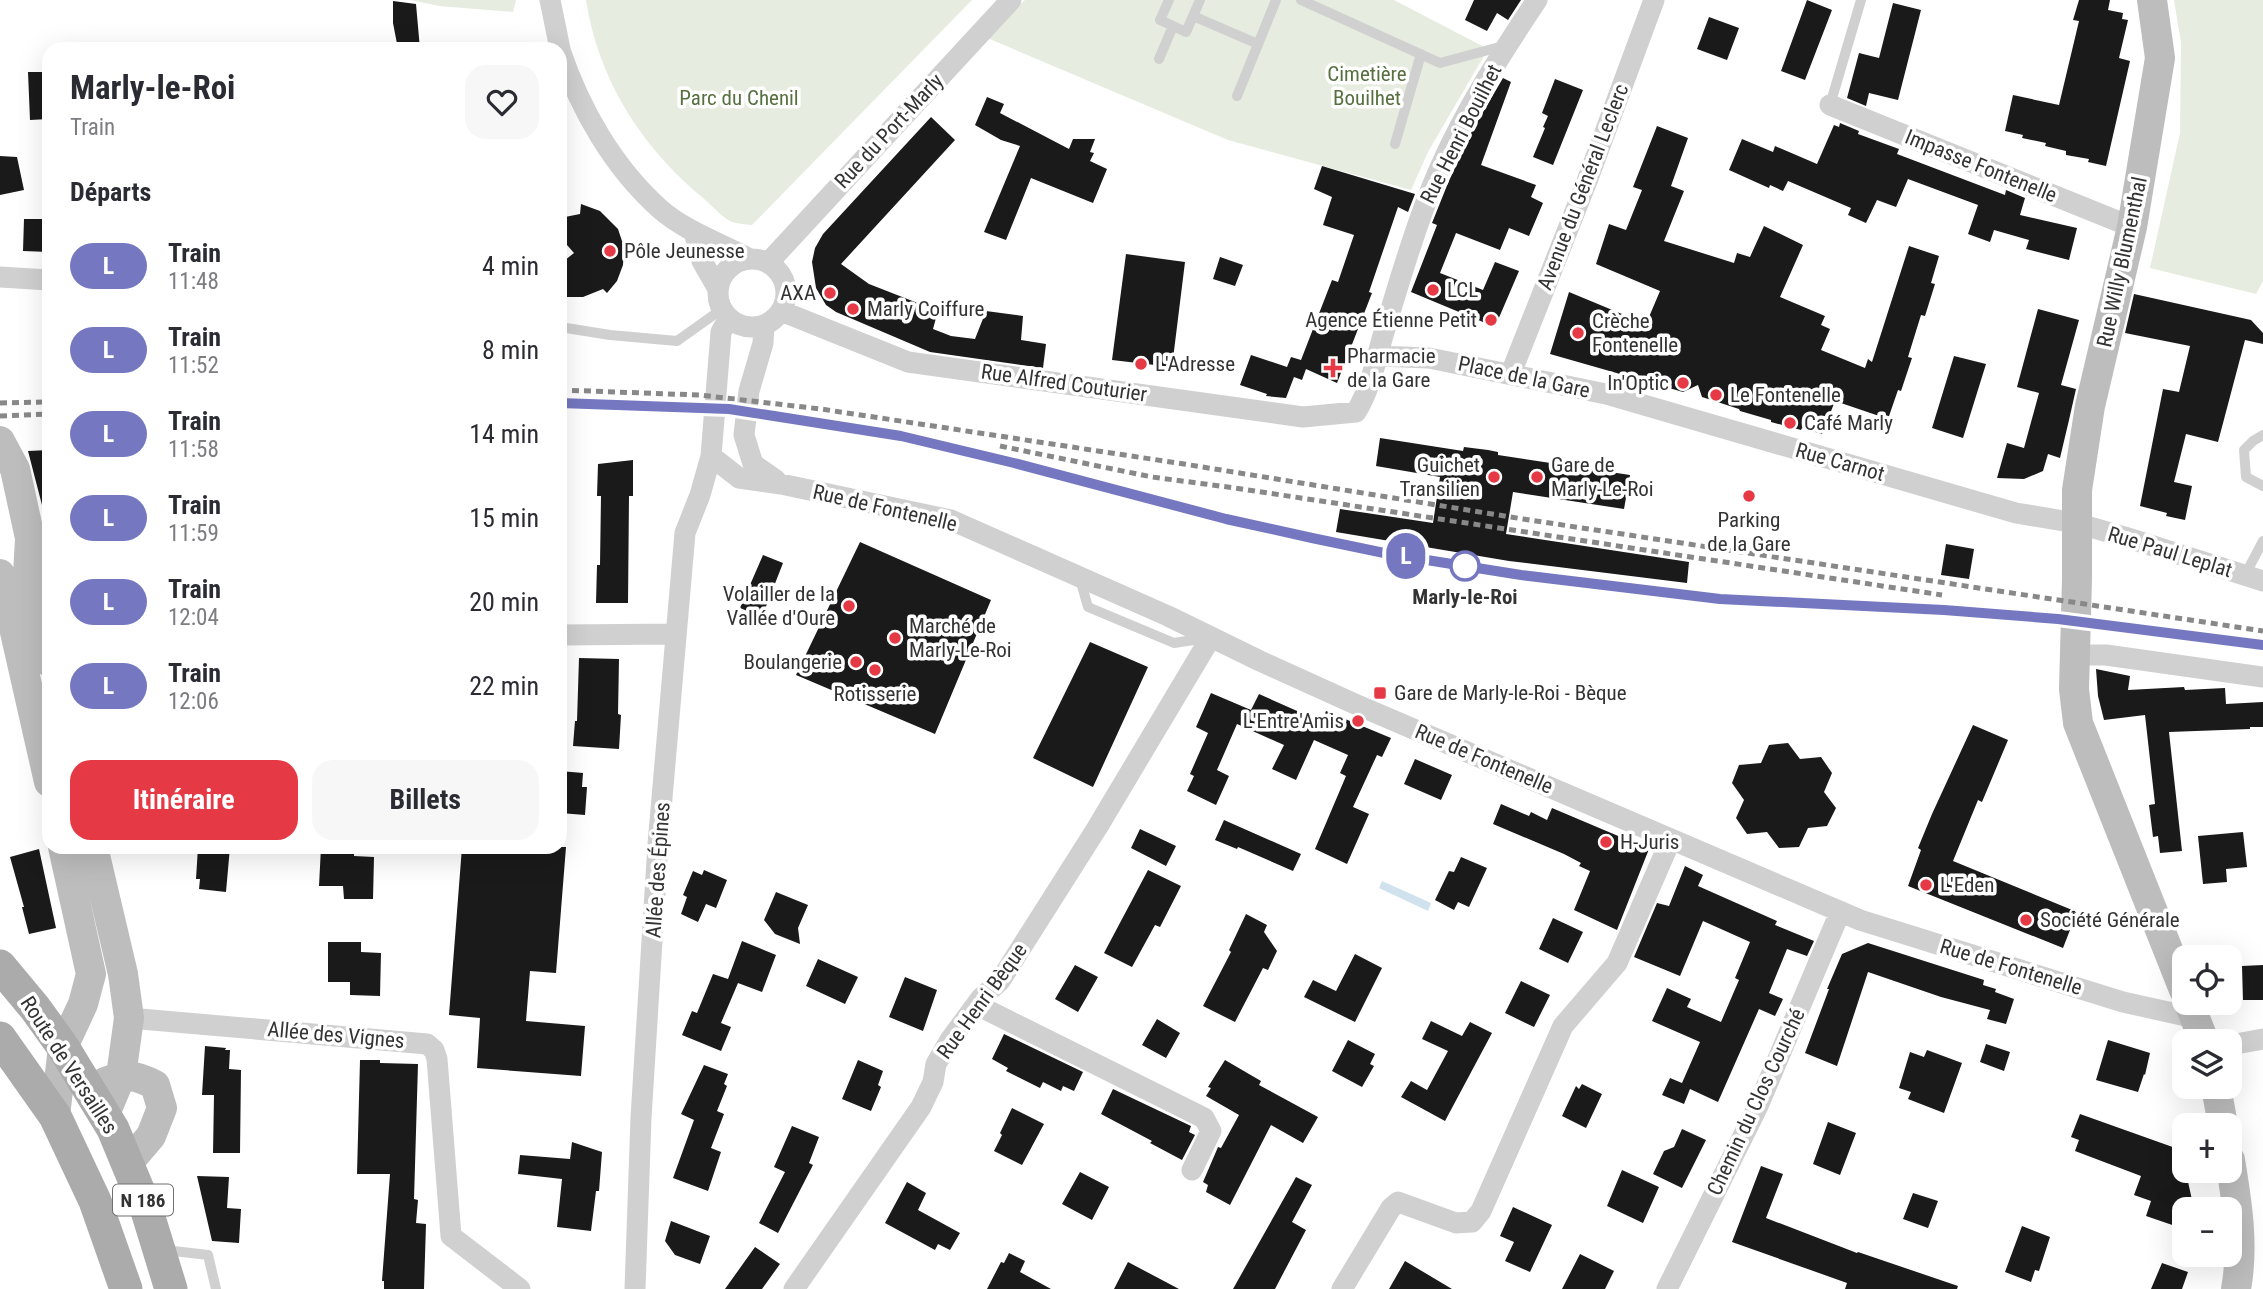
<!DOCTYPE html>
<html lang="fr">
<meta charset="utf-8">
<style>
body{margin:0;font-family:"Roboto Condensed",sans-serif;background:#f7f7f7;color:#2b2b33;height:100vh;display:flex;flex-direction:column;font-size:26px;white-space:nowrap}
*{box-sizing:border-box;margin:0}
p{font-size:23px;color:#7c7c81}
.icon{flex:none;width:38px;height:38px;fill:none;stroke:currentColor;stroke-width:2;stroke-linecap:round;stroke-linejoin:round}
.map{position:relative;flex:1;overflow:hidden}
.drawer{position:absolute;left:42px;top:42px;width:525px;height:812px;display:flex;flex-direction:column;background:#fff;border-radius:21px;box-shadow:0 7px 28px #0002}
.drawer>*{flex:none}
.badge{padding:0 14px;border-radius:23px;font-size:24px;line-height:46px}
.fabs{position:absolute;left:2172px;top:945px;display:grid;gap:14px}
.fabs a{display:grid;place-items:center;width:70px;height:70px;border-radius:14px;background:#fff;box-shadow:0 7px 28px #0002;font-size:35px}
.map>.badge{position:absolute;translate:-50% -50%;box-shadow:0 0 0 4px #fff}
h2{padding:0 28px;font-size:26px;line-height:63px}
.round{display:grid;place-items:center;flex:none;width:74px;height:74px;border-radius:21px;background:#f7f7f7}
.headline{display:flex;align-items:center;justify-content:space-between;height:119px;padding:0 28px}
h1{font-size:33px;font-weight:700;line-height:52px}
.primary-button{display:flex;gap:14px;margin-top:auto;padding:14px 28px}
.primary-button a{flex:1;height:80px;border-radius:21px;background:#e63946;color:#fff;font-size:28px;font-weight:700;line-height:80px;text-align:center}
.primary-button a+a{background:#f7f7f7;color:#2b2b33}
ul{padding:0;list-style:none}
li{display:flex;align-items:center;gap:21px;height:84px;padding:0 28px}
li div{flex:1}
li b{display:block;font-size:26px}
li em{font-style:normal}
li .badge{min-width:77px;font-weight:700;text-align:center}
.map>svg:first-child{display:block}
</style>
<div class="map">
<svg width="2263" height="1289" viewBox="0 0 2263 1289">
<rect width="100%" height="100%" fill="#fff"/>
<path fill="#e6ecdf" d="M410,0H516L513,12L439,6Z
M586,0H972L752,225C745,224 736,224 730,221C719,215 708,201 697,193C638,142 598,77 586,0Z
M1025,0H1394L1488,49L1428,152L1411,190L1228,140L985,37Z
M2174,0H2263V281L2256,294L2150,268L2180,133L2181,43Z"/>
<path fill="#cfe2ee" d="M1382,881L1431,903L1428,911L1379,888Z"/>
<path fill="#1a1a1a" d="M1474,0H1521L1508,20L1497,13L1487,31L1465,20Z
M1807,0L1832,10L1805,80L1781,71Z
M2079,0H2110L2108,10L2123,13L2122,19L2128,20L2119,58L2130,61L2106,166L2088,162L2089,159L2066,155V151L2045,146L2046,143L2022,138L2023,135L2005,131L2013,95L2059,105L2079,21L2073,20Z
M393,1L416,4L420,49H398L393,23Z
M1893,3L1921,10L1898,100L1869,93L1866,106L1847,98L1859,53L1879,58Z
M1709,17L1739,28L1727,60L1697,49Z
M28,72H49V119L30,120Z
M1503,78L1511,82L1481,165L1536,185L1531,197L1543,203L1529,236L1509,228L1500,250L1456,233L1440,273L1483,290L1495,262L1519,271L1495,327L1411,292L1437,225L1432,223L1448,183L1472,131Z
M1555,79L1583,90L1553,165L1533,157L1545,128L1543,127L1548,116L1542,113Z
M987,97L1004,104L1000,113L1069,149L1073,139H1095L1090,152L1094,153L1090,161L1107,169L1093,203L1031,178L1006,240L984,232L1020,146L1001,140L975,125Z
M931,117L955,140L841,264L869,284L933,309L931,315L936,318L933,329L951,336L975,339L986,311L1023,316L1021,340L1046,344L1043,368L930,352L836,312L826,305L816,288L812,262L815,248L823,234Z
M1840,123L1859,131L1858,134L1899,149L1897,154L2005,195L2006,190L2025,198L2020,215L2077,228L2069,260L2026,249L2029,240L1994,230L1990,242L1968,234L1978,205L1908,179L1896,207L1877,200L1866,223L1848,215L1851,208L1788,181L1783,191L1770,185L1769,188L1729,170L1742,139L1773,152L1775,146L1817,164L1834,125L1839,127Z
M1657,126L1688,138L1671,186L1684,191L1664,241L1734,263L1737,253L1750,257L1764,226L1803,245L1780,297L1825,316L1821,325L1830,329L1821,350L1865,368L1868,359L1872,362L1909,246L1939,256L1931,283L1935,284L1925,316L1921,315L1908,357L1912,358L1901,391L1898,390L1888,419L1835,401L1822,434L1802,428L1801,430L1771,422V420L1740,411L1739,409L1702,397L1698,385L1683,392L1550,354L1569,292L1646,324L1660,291L1596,264L1609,224L1626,230L1642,190L1633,187Z
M0,156L17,157L24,190L0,195Z
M1322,166L1415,194L1408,212L1398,207L1369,292L1372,293L1337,383L1306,369L1302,380L1294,377L1286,398L1266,396L1267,394L1240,385L1251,355L1287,367L1291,357L1301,360L1332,280L1338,282L1354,235L1323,225L1332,197L1314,189Z
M581,204L600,211L618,229L624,247L623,265L617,281L607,293L603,289L583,297H560V264L574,253L560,237V218L580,214Z
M24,219H49V252L23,251Z
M1126,254L1185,262L1172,367L1112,360Z
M1220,257L1243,265L1235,286L1213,279Z
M2134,294L2251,320L2263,333V344L2245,340L2218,442L2186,434L2174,482L2192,486L2185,520L2166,516L2167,513L2140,506L2163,389L2179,392L2190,346L2125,333Z
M2038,309L2079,320L2061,385L2076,389L2069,420L2060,458L2048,454L2043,471L2024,479L1997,478L2007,443L2024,448L2039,393L2017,387Z
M1954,356L1986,364L1963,438L1932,428Z
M1380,438L1463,451L1464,447L1488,450L1498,452V455L1630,475L1624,509L1513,492L1506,534L1689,562L1687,583L1509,561L1336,532L1340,509L1433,523L1440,477L1376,466Z
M49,450V505H42L28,451Z
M633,460V496H629L628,603H596L597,565H600L601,496H597L598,464Z
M860,542L991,600L935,734L796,675Z
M1946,544L1974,549L1969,579L1941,575Z
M763,555L783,563L762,617L740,608Z
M1090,642L1148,667L1093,787L1033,758Z
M579,658L619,659L618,714L621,715L619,749L573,746L575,721H577Z
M2096,669L2130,676L2128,690L2184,687L2185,690L2225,688L2226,704L2263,702V727H2250V729L2169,732L2182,851L2160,853L2158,836L2153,837L2149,805L2155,804L2145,715L2104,720L2098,696Z
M1211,693L1251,710L1259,694L1322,722L1326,711L1391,738L1382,757L1377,755L1353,807L1369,814L1347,864L1315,849L1346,776L1340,773L1348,755L1314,740L1296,780L1272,769L1284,745L1237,724L1217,770L1229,776L1216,805L1187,791L1194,776L1190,774L1208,733L1196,727Z
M1973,725L2008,740L1982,802L1978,800L1953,861L2077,912L2063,948L1908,886L1921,850L1918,848L1932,814Z
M1788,743L1800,759L1821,757L1832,773L1824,792L1836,808L1827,826L1808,828L1799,847L1779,848L1767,832L1747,834L1736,818L1744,800L1732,783L1739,765L1761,763L1769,745Z
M1415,759L1452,775L1441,800L1404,784Z
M560,771L583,773L582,787H587L585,815L560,813Z
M1501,804L1529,816L1531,812L1547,820L1552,808L1649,849L1617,930L1574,910L1590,871L1579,866L1581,863L1564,854L1493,824Z
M1224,820L1301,854L1293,871L1238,847L1237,849L1215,840Z
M1140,829L1176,846L1166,866L1131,848Z
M2243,832L2247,867L2226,869L2227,882L2203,884L2198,836Z
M198,847H230L226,892L199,889L200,879H196Z
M321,847H354V856L374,857L373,899H344L343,886H319Z
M462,847H566L556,973L530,971L526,1021L585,1026L581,1076L477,1068L480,1018L449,1015Z
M39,849L56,928L29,934L22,907H24L10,857Z
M1461,857L1487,868L1469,907L1458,902L1454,910L1435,900L1449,871L1454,872Z
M1685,866L1703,875L1698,886L1777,921L1775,925L1814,941L1807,956L1787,949L1769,993L1783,999L1775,1016L1759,1009L1718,1102L1690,1089L1684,1104L1662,1095L1670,1078L1682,1083L1700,1042L1652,1021L1667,988L1691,999L1687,1007L1721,1022L1739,980L1735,978L1750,942L1703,921L1680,976L1634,957L1657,903L1669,906Z
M704,870L727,880L716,908L706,904L698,922L681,914L687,897L683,895L693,871L702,875Z
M1148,870L1181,886L1160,927L1155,925L1132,967L1104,953Z
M776,892L808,905L798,928L800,944L775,934L764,920Z
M1246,914L1267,925L1264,932L1277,951L1268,970L1263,968L1235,1022L1203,1006L1231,952L1229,950Z
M1553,918L1583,932L1568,963L1539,949Z
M742,941L776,955L762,992L738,983L721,1023L731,1027L721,1051L682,1035L692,1011L697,1013L713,974L731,980L728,979Z
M328,942H361V952L381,953L380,996L350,995V982H328Z
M1868,943L1984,980L1983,985L1996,989L1995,992L2014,999L2006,1024L1987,1019L1990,1010L1941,997L1868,972L1837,1066L1805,1053L1829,989H1827L1842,954Z
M1355,954L1382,968L1355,1022L1304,997L1313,980L1336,991Z
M818,959L858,977L845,1004L806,986Z
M1075,965L1098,977L1078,1012L1055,999Z
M2263,965V1000H2243L2242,966Z
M905,977L937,990L923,1031L889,1017Z
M1521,981L1550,995L1534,1027L1505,1013Z
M1157,1019L1180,1033L1166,1058L1142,1045Z
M1431,1021L1462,1036L1470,1022L1492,1033L1445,1121L1401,1097L1411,1081L1427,1090L1448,1051L1422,1039Z
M1004,1034L1083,1072L1074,1091L1063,1086L1061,1091L1043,1082L1040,1088L1006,1071L1008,1068L992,1059Z
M1348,1040L1375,1054L1370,1064L1374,1066L1362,1087L1332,1071Z
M2108,1040L2150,1053L2145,1075L2144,1074L2138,1092L2096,1080Z
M1986,1044L2010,1052L2004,1071L1980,1062Z
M205,1046L226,1048L225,1050H230L229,1069L241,1070L240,1153H213L214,1095H202Z
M1927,1050L1962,1063L1944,1113L1908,1099L1911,1092L1899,1088L1910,1052L1924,1057Z
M360,1060H380V1063L418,1064L414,1199L418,1200L416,1223L426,1224L424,1289H384V1281H382L390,1174H357Z
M858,1060L883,1071L878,1085L881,1087L871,1111L842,1099Z
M1225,1060L1261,1081L1259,1085L1318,1117L1303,1143L1271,1125L1230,1205L1206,1192L1208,1185L1203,1182L1218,1147L1221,1148L1239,1115L1206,1096L1211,1088L1208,1087Z
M704,1065L728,1074L724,1084L727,1086L717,1111L724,1114L711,1148L721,1152L708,1191L673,1178L694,1120L681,1114Z
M1582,1084L1602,1094L1586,1128L1562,1116L1576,1086L1579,1089Z
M1113,1089L1191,1126L1189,1132L1195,1135L1182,1160L1150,1143L1152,1141L1101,1114Z
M1012,1108L1044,1124L1022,1165L994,1151L1002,1135L1000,1133Z
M2080,1114L2181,1150L2194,1209H2184V1229L2146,1216L2151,1201L2134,1195L2141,1176L2075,1151L2079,1140L2071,1137Z
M1828,1122L1856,1133L1840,1175L1813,1164Z
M792,1126L819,1137L809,1163L813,1165L778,1233L759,1223L785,1172L774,1167Z
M1682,1129L1706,1140L1682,1188L1653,1174L1664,1151L1674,1147Z
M572,1142L602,1152L599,1191H596L591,1231L557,1227L562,1179L518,1174L520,1155L570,1159Z
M1761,1166L1783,1174L1766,1218L1857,1253L1858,1252L1958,1286L1957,1289H1845L1847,1283L1732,1242Z
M1622,1170L1659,1187L1643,1223L1607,1206Z
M1080,1172L1109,1187L1092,1220L1062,1204Z
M197,1176L229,1177L227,1208L241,1209L239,1243L212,1241Z
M1296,1177L1312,1185L1292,1222L1306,1230L1275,1289H1233Z
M907,1182L926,1193L918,1210L960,1233L950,1250L938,1244L935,1250L885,1223Z
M1913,1193L1938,1201L1928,1228L1903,1219Z
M1513,1207L1552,1225L1530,1272L1505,1261L1514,1242L1500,1236Z
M671,1221L710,1236L700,1264L675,1255L665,1241Z
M2022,1226L2050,1237L2039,1271L2035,1270L2031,1282L2005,1272Z
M755,1247L780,1264L762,1289H725Z
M1009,1253L1025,1261L1020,1272L1051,1289H987L1001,1262L1004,1263Z
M1580,1254L1614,1271L1605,1289H1562Z
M1405,1261L1452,1289H1389Z
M1128,1262L1179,1289H1114Z
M2162,1263L2188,1272L2182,1289H2151Z"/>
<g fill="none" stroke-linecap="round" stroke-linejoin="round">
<path stroke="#d0d0d0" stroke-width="10" d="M1169,0L1160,20L1186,32L1200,0
M1301,0L1440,63L1507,45
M1193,16L1258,44
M1159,59L1173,26
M1237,96L1276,0
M1830,105L1861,0
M1395,144L1421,54
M560,327L610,335L677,341L722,309
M2263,435L2253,441L2244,450L2246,477L2263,486
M2245,575L2263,541
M1080,579L1088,607L1174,643L1206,638
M165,1250L208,1255L216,1289"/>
<path stroke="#d0d0d0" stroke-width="21" d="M550,0L560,49
M560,50C580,109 613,167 660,209C685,231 720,243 750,259
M1830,105L2132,227
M694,232L702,261L718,289
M718 293a34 34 0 1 1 68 0a34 34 0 1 1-68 0Z
M768,263L1011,0
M0,277L49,280
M781,311L908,362L1303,417L1356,412C1371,388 1376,359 1384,332C1397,290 1409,247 1425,205C1451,133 1494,64 1537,0
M764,325L763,343L749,391L744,435L753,464L776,480
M1377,356L1429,358L1606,394L2016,513L2076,523L2125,537L2263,581
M1511,373L1587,181L1654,0
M711,456L739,478L781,484L951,520L1168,616L1260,661L1355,704L1860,920L2123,1002L2195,1018
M560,635L676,634
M2075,655H2106L2263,677
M977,1005L1204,1118L1211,1131L1192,1170
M129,1018L427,1044L434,1050L437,1059L451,1236L520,1289
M2230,1045L2263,1039
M635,1289L641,1118L658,844L685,533L700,495L711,456L721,332L729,318
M794,1289L921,1107L933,1082L936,1064L950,1040L981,998L1000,981L1097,828L1211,637
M1342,1289L1391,1208L1398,1202L1456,1223L1472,1222L1481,1211L1563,1026L1617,963L1671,839
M1667,1289L1758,1106L1840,912"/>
<path stroke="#bdbdbd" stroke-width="30" d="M2152,0L2160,58L2132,227L2090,406L2077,490V579L2074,689L2078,723L2184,990
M0,441L15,469L30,538L28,575L49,662
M0,574L3,579L49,782
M93,847L123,974L129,1018L121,1076L105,1114
M2189,1003L2204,1041
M105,1082C127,1074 134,1074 155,1085L162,1108L151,1136L128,1163
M2216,1087L2223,1125
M55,1116L63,1047L83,1004L91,974L63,847
M2230,1160C2237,1202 2244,1246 2236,1289"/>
<path stroke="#ababab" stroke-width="33" d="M0,966L35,1008L63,1047L113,1129L147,1211L171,1289
M0,1038L55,1116L95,1201L126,1289"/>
<path stroke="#888" stroke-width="5" stroke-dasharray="7 5" stroke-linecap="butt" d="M560,390L699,395L821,409L1184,464L1523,519L2263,631
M0,403L49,402
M560,403L729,409L901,436L1312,538L1389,553L1521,575L1720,599L1944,610L2058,619L2263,645
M0,416L49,414
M1000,446L1152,477L1235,488L1942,595"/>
</g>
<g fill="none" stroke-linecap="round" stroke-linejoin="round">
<defs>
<path id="line" d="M560,403L729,409L901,436L1014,463L1226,519L1312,538L1389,554L1521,575L1720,599L1944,610L2058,619L2263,645"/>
</defs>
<use href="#line" stroke="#fff" stroke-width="16"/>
<use href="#line" stroke="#7577c0" stroke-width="10"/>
</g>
<g fill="#e63946" stroke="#fff" stroke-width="2.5">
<circle cx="610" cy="251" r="7"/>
<circle cx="1433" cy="290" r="7"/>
<circle cx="830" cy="293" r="7"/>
<circle cx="853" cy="309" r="7"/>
<circle cx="1491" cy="320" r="7"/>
<circle cx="1578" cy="333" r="7"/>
<circle cx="1141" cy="364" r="7"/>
<path d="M1329.5 357.5h7v7h7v7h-7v7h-7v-7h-7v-7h7z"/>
<circle cx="1683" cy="383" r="7"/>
<circle cx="1716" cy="395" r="7"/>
<circle cx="1790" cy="423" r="7"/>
<circle cx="1494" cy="477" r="7"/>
<circle cx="1537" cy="477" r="7"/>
<circle cx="1749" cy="496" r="7"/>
<circle cx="849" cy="606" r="7"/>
<circle cx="895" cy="638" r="7"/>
<circle cx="856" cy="662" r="7"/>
<circle cx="875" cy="670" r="7"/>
<rect x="1373" y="686" width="14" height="14" rx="3.5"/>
<circle cx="1358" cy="721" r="7"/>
<circle cx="1606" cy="842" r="7"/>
<circle cx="1926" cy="885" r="7"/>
<circle cx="2026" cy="920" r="7"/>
</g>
<circle fill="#fff" stroke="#7577c0" stroke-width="3.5" cx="1465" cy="566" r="14"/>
<g text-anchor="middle" stroke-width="7" stroke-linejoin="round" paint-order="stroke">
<rect fill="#fff" stroke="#707070" stroke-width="2" x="113" y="1184.5" width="60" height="31" rx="5"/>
<g font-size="19" font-weight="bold" fill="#333">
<text x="143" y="1207">N 186</text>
</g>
<g font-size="21" fill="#56703f" stroke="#fff">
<text x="1367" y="81">Cimetière<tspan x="1367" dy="24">Bouilhet</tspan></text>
<text x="739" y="105">Parc du Chenil</text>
</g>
<g font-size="21" fill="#333" stroke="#fff">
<text transform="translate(889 131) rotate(-47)" y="7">Rue du Port-Marly</text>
<text transform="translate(1461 134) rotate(-63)" y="7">Rue Henri Bouilhet</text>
<text transform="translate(1981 166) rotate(22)" y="7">Impasse Fontenelle</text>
<text transform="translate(1583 187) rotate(-69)" y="7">Avenue du Général Leclerc</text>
<text transform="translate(2122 262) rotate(-78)" y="7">Rue Willy Blumenthal</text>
<text transform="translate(1524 377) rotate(12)" y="7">Place de la Gare</text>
<text transform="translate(1064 383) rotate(8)" y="7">Rue Alfred Couturier</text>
<text transform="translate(1840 462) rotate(16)" y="7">Rue Carnot</text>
<text transform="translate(885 508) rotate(13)" y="7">Rue de Fontenelle</text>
<text transform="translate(2170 552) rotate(17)" y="7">Rue Paul Leplat</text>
<text transform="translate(1484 759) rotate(23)" y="7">Rue de Fontenelle</text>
<text transform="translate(658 870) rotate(-86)" y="7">Allée des Épines</text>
<text transform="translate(2011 967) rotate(17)" y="7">Rue de Fontenelle</text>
<text transform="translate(982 1001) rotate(-54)" y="7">Rue Henri Bèque</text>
<text transform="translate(336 1035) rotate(5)" y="7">Allée des Vignes</text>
<text transform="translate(69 1065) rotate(57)" y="7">Route de Versailles</text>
<text transform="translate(1756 1102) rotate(-65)" y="7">Chemin du Clos Courché</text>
</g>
<g font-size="21" fill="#333" stroke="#fff" text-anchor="start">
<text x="624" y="258">Pôle Jeunesse</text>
<text x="1447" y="297">LCL</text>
<text x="816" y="300" text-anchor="end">AXA</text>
<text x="867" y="316">Marly Coiffure</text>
<text x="1477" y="327" text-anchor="end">Agence Étienne Petit</text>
<text x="1592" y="328">Crèche<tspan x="1592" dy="24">Fontenelle</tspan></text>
<text x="1347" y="363">Pharmacie<tspan x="1347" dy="24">de la Gare</tspan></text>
<text x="1155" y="371">L'Adresse</text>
<text x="1669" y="390" text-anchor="end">In'Optic</text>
<text x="1730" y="402">Le Fontenelle</text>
<text x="1804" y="430">Café Marly</text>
<text x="1480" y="472" text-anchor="end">Guichet<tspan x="1480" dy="24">Transilien</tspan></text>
<text x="1551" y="472">Gare de<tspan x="1551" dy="24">Marly-Le-Roi</tspan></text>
<text x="1749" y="527" text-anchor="middle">Parking<tspan x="1749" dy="24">de la Gare</tspan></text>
<text x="835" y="601" text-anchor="end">Volailler de la<tspan x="835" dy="24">Vallée d'Oure</tspan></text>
<text x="909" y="633">Marché de<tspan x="909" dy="24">Marly-Le-Roi</tspan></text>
<text x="842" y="669" text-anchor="end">Boulangerie</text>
<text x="1394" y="700">Gare de Marly-le-Roi - Bèque</text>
<text x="875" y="701" text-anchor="middle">Rotisserie</text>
<text x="1344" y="728" text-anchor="end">L'Entre'Amis</text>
<text x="1620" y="849">H-Juris</text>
<text x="1940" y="892">L'Eden</text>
<text x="2040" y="927">Société Générale</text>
</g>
<g font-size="21" font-weight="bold" fill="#333" stroke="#fff">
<text x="1465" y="604">Marly-le-Roi</text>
</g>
</g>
</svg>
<div class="fabs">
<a><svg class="icon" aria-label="locate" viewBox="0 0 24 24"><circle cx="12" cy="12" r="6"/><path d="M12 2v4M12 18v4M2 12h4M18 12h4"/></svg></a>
<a><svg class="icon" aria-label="layers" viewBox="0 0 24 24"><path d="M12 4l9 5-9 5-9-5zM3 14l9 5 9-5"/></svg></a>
<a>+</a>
<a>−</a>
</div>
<b class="badge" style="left:1406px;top:556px;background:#7577c0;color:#fff">L</b>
<section class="drawer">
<div class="headline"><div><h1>Marly-le-Roi</h1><p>Train</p></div><a class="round"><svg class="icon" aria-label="heart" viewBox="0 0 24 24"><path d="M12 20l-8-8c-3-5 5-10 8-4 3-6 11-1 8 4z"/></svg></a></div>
<h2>Départs</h2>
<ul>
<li><span class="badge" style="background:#7577c0;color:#fff">L</span><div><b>Train</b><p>11:48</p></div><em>4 min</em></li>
<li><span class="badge" style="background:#7577c0;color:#fff">L</span><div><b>Train</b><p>11:52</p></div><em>8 min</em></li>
<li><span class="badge" style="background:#7577c0;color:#fff">L</span><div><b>Train</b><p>11:58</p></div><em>14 min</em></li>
<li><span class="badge" style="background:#7577c0;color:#fff">L</span><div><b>Train</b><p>11:59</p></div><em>15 min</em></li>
<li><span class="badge" style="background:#7577c0;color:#fff">L</span><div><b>Train</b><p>12:04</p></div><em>20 min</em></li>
<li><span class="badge" style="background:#7577c0;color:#fff">L</span><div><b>Train</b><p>12:06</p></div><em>22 min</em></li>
</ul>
<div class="primary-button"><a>Itinéraire</a><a>Billets</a></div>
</section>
</div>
